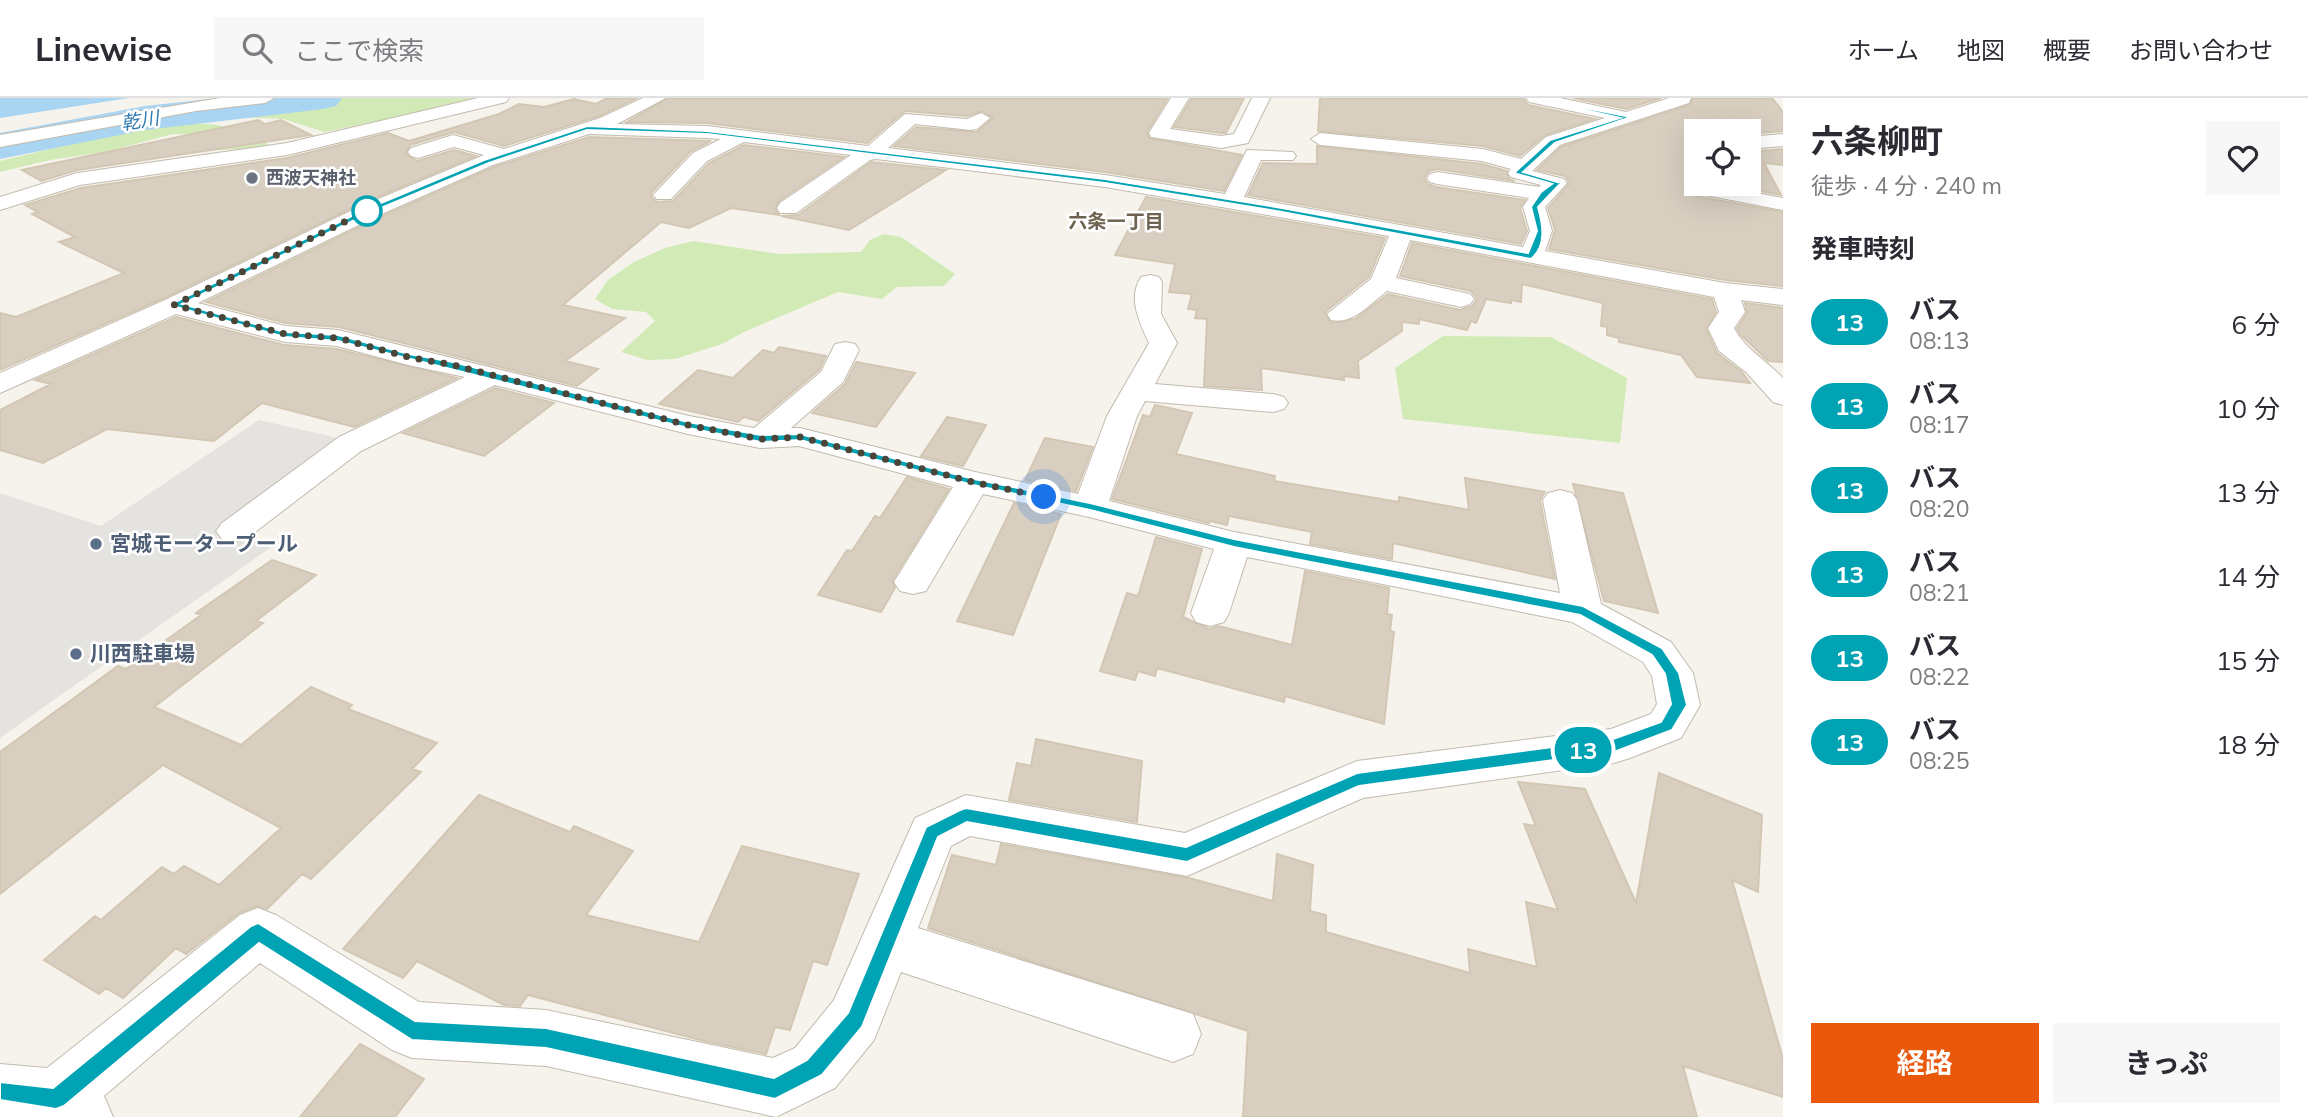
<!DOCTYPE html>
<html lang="ja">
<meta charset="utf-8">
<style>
body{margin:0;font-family:Mulish,"Noto Sans JP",sans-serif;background:#f7f7f7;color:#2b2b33;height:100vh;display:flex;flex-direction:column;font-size:26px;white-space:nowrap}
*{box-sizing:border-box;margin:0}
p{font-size:23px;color:#7c7c81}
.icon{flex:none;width:38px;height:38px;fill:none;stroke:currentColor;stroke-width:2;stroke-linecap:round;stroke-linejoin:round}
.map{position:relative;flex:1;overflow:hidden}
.sheet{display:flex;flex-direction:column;background:#fff;width:525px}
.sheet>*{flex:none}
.badge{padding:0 14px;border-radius:23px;font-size:24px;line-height:46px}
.controls{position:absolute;left:1684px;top:21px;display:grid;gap:14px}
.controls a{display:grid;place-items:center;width:77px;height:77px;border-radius:0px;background:#fff;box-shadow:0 7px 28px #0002;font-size:35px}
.you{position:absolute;width:35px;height:35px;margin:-18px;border:5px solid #fff;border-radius:50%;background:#1a73e8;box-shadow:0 0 0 10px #1a73e833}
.map>.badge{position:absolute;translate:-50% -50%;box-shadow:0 0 0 4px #fff}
h2{padding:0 28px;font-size:26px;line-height:63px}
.round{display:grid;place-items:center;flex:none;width:74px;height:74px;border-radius:0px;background:#f7f7f7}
.headline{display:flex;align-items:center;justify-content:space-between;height:119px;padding:0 28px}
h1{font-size:33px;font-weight:700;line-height:52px}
.action{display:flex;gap:14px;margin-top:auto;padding:14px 28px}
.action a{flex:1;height:80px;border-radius:0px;background:#ea580c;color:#fff;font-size:28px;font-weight:700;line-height:80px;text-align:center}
.action a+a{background:#f7f7f7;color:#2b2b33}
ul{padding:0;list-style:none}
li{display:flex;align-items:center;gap:21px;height:84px;padding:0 28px}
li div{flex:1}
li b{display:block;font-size:26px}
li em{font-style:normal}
li .badge{min-width:77px;font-weight:700;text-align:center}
header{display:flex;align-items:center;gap:42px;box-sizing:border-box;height:98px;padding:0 35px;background:#fff;border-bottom:2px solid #e1e1e2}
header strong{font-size:33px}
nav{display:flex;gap:38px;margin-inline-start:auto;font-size:24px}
.search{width:490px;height:63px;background:#f7f7f7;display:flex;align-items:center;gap:18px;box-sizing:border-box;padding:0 24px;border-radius:0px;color:#7c7c81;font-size:26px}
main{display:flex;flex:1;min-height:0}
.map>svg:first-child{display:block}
</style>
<header>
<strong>Linewise</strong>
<div class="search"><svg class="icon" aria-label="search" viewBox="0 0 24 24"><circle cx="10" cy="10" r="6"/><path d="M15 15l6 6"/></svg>ここで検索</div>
<nav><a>ホーム</a><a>地図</a><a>概要</a><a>お問い合わせ</a></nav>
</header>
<main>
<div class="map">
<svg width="1783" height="1019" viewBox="0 0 1783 1019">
<rect width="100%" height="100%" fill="#f6f3ec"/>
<path fill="#d2eab5" d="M328,0H487L325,34L283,21L206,18L204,15Z
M168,23L218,27L265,43L269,50L220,52L194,37L173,36L105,54L50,62L0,74V63Z
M884,136L901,139L955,176L944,188L897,189L882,201L838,194L744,234L722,246L675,261L647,262L621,254L655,223L646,214L612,211L595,201L608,182L634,164L665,150L693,143L779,156L861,154L870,142Z
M1443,238L1551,239L1627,280L1620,345L1403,321L1395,270Z"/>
<path fill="#e5e3e0" d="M259,322L343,341L216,439H243L270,450L0,640V395L101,428Z"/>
<path fill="#a9d4f2" d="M0,0H129L0,20Z"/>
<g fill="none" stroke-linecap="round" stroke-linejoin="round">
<path fill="#a9d4f2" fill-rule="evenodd" d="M219,0H342L336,8L323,11L145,32L0,61V35L145,8Z"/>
</g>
<path fill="#d8cfc1" stroke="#d3c7b4" stroke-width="2" d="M607,0H637L599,18L504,48L454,34L410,47L406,56L417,63L454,52L476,58L358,107L164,200L0,272V215L16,219L124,175L59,144L75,139L32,116L38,114L25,107L81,90L287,60L388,35L409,43L499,16L519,6L544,9L574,1L596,6Z
M668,0H1168L1147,34L1149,40L1242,57L1224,93L1105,74L894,48L916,29L977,34L993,20L982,13L967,18L905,13L867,45L707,25L627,24Z
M1192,0H1244L1226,35H1221L1174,29Z
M1320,0H1523L1528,7L1595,21L1545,37L1520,58L1483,48L1318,33Z
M1573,0H1661L1626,11Z
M1693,0H1772L1783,14V33L1748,36V33H1696V78L1684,90L1690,97L1783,114V188L1725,182L1549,151L1555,132L1548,110L1570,85L1565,78L1537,72L1561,49L1690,7Z
M258,22L265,26L281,22L311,37L77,72L41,83L22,72Z
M589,39L711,43L691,53L651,95V99L657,104L673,103L709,65L744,47L844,59L779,103L775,111L779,117L731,110L689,130L661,124L563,207L625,220L565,263L598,271L577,288L339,229L285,225L206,204L376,121L494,69Z
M1317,48L1482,66L1507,73L1509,81L1515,83L1437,71L1429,73L1424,80L1428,86L1436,89L1525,102L1520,110L1527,133L1521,146L1248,97L1263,65L1317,66Z
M1783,51V67L1764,65L1781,97L1723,86H1748V54Z
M871,64L946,72L849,132L781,118L798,117Z
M1146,99L1385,140L1369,179L1325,214L1331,225L1355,221L1388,196L1460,212L1472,208L1477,201L1471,193L1400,178L1412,145L1712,201L1716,214L1706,231L1717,255L1742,274L1750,285L1697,279L1681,257L1619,244V240L1607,237V229L1601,228L1603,205L1522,186L1521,204L1511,202V205L1486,201L1476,225L1471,223L1467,232L1419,221V226L1402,224V233L1358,263L1359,280L1344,278V282L1261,270L1262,292L1204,288L1207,221L1195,220L1197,212L1188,211L1192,196L1169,194L1175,166L1115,157Z
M1745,205L1783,210V264L1768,263L1740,236L1737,230L1747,215Z
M176,219L284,247L337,251L457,280L354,329L262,305L214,343L107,331L43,365L0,352V312L51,286L35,282Z
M779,249L826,258L819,272L758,323L744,319L738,324L659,306L698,272L733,280L763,252L774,255Z
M856,264L915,275L876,329L812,315L845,286Z
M495,290L554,305L484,358L403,335Z
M1155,307L1192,315L1176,356L1275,378L1274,383L1399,404V399L1469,412L1465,380L1545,394L1540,402L1555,481L1393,445L1392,461L1310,446L1312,434L1229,418L1227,427L1210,423L1209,425L1112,401L1143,317L1150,319Z
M947,319L986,327L963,368L921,358Z
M1045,340L1093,349L1076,393L1025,382Z
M907,379L949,391L892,483L895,490L881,514L818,497L847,452L852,453L875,418L880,420Z
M1573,386L1623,395L1658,515L1604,503Z
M1014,405L1061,416L1013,537L957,523Z
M1156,439L1202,451L1183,519L1209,531L1219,528L1292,547L1305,473L1389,490L1387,516L1392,517L1390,533L1394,534L1384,626L1285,598L1284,604L1157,570L1155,578L1138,573L1135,582L1100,573L1127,495L1138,498Z
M272,462L316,477L256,523L263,525L154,609L241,647L311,589L352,607L348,611L437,645L412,671L421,674L311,781L302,776L267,811L257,808L239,815L186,856L176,850L123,900L106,890L99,896L44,862L95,818L101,822L162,769L174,776L184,768L219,787L281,730L163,667L0,796V654L118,568L126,571L201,517L196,515Z
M1036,641L1142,663L1137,724L1009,702L1017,665L1031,668Z
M1659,675L1762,717L1758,794L1732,782L1783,961V999L1683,968L1697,1019H1243L1248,933L928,830L952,757L996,767L1001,746L1189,780L1273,803L1277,756L1313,767L1310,813L1326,817V834L1470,875L1468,851L1537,869L1526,804L1558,812L1524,726L1536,728L1518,684L1585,691L1636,805Z
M479,697L570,734L574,728L633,753L586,817L699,844L742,748L859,776L827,867L813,863L790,932L775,929L766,956L704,943L528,897L520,908L504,907L417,863L403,880L343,851Z
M360,946L424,981L395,1019H300Z"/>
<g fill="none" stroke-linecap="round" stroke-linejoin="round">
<defs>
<path id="minor" d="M220,0H274L265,5L196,13L0,49V37Z
M478,0H509L506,4L287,57L80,87L0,112V99L77,75L287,45Z
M643,0H666L617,26L707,28L868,48L905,16L967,21L981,15L990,20L977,31L971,32L915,26L888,50L1105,77L1225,96L1247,52L1293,54L1296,58L1293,62H1261L1244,99L1523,149L1530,133L1523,109L1529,100L1437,86L1430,84L1427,80L1430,76L1437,74L1539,89L1541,87L1511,79L1508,75L1511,71L1482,63L1320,47L1311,41L1320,35L1483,51L1521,61L1546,39L1605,20L1529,4L1526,0H1560L1626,14L1669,0H1691L1689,5L1560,47L1532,73L1564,81L1567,85L1545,109L1552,133L1545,153L1725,185L1783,191V207L1741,202L1745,214L1734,230C1744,250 1767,263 1783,280V307L1773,304L1746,274L1719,253L1708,230L1719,214L1714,199L1410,142L1396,180L1470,196L1474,201L1470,206L1461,209L1387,193C1370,206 1352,227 1331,222L1327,216L1371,181L1389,138L1105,89L876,61L870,62L796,115H780L777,110L780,105L851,57L744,44L707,63L671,101H657L653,97L657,93L693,55L721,41L707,40L589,36L493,67L375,119L198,205L285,228L338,232L689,318L754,330L821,274L835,246L845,244L855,246L859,252L843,284L791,330H800L975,374L1078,396L1107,318L1149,245C1140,225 1127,200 1141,179L1150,177L1159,179L1162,184L1161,216L1177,245L1155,286L1273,296L1284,299L1288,305L1284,311L1273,314L1145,303L1137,318L1109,403L1234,434L1560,495L1543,402L1548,395L1560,392L1572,395L1577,402L1601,506L1671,544L1693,575L1700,607L1681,640L1630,660L1614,665L1363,700L1187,778L970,738L951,748L918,830L1193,916L1201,936L1193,956L1173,964L901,874L874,942L835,990L776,1019L546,968L412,960L392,952L260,865L104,998L113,1019H0V966L47,970L240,817L258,810L276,817L419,904L546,912L773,960L795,950L834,902L915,720L966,697L1185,735L1357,663L1611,631L1651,616L1657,606L1652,578L1643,564L1572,524L1247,459L1229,515L1224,524L1210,528L1196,524L1191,515L1214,451L1089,419L983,396L926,493L913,496L900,493L894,484L953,389L799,348L760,350L688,336L495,287L361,353L246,441L234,444L222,441L216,433L222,425L339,339L465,279L408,267L337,248L285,244L176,216L0,295V275L165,202L359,109L484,57L454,49L418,60L411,58L408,54L411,50L453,37L504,51L600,20Z
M1171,0H1189L1170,31L1221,38L1234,36L1252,0H1270L1248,45L1221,50L1151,39L1149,35Z
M1783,36V48L1748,51V39Z
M1696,81V86H1710L1783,100V112L1690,94L1687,90Z"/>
</defs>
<use href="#minor" stroke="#c2bbae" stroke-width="2"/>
<use href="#minor" fill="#fff" fill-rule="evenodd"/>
</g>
<path fill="#00a3b4" stroke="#fff" stroke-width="2" d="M1532,0H1535L1631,19L1555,45L1523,74L1561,85L1538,109C1543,127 1547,148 1531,161L1282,114L1105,85L707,36L587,32L489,65L369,115L182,206L285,234L338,237L409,256L453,264L688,324L761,337L800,336L974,381L1090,405L1234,441L1583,508L1662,550L1679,575L1687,607L1672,632L1614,654L1359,688L1187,764L967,724L938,739L862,929L822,977L775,1001L546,950L412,942L259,845L64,1008L56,1011L0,1002V984L53,990L251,828L258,825L415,923L546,930L774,980L807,962L848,915L926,729L960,712L966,710L1186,749L1357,675L1613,641L1661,624L1671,606L1665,576L1652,557L1580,517L1234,449L1090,412L973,387L800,342L761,344L688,330L338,243L285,239L169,207L364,112L484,62L587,28L707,33L1105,81L1282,110L1528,155L1537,133L1531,109L1541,94L1552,86L1514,75L1550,42L1620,20Z"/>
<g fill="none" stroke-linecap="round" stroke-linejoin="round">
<path stroke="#4b4439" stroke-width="7" stroke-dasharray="0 12.6" d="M367,113L174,207L285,236L338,240L408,259L453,267L688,327L761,341L800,339L973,384L1044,399"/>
</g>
<circle fill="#6b7280" stroke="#fff" stroke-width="2.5" cx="252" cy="80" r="7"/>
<circle fill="#fff" stroke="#00a3b4" stroke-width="3.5" cx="367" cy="113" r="14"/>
<g fill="#5c6f8a" stroke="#fff" stroke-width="2.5">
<circle cx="96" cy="446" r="7"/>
<circle cx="76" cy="556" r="7"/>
</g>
<g text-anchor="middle" stroke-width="5" stroke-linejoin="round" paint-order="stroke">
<g font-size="18" font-weight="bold" fill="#5b616d" stroke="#fff" text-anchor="start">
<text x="266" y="86">西波天神社</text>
</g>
<g font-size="19" font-style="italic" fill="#2e7ab2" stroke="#fff">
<text transform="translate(140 22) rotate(-9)" y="7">乾川</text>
</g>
<g font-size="19" font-weight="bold" fill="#6e6250" stroke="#fff">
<text x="1116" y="130">六条一丁目</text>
</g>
<g font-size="21" font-weight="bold" fill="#4e5e75" stroke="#fff" text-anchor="start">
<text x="110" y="453">宮城モータープール</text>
<text x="90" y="563">川西駐車場</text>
</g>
</g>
</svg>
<div class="controls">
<a><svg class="icon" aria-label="locate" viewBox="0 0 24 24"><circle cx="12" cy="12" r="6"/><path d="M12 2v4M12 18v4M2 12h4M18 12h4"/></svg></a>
</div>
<div class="you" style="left:1044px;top:399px"></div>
<b class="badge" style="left:1583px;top:652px;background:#00a3b4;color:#fff">13</b>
</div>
<section class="sheet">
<div class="headline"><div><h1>六条柳町</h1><p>徒歩 · 4 分 · 240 m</p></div><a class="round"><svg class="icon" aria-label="heart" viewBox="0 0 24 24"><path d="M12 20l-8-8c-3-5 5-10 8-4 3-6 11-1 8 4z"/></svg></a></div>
<h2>発車時刻</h2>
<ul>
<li><span class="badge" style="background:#00a3b4;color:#fff">13</span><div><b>バス</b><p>08:13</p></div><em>6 分</em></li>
<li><span class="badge" style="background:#00a3b4;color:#fff">13</span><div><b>バス</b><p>08:17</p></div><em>10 分</em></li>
<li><span class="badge" style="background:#00a3b4;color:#fff">13</span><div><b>バス</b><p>08:20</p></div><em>13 分</em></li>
<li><span class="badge" style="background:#00a3b4;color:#fff">13</span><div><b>バス</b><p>08:21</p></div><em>14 分</em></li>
<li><span class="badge" style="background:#00a3b4;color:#fff">13</span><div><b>バス</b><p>08:22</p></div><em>15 分</em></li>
<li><span class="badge" style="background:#00a3b4;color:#fff">13</span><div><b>バス</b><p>08:25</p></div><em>18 分</em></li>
</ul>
<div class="action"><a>経路</a><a>きっぷ</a></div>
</section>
</main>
